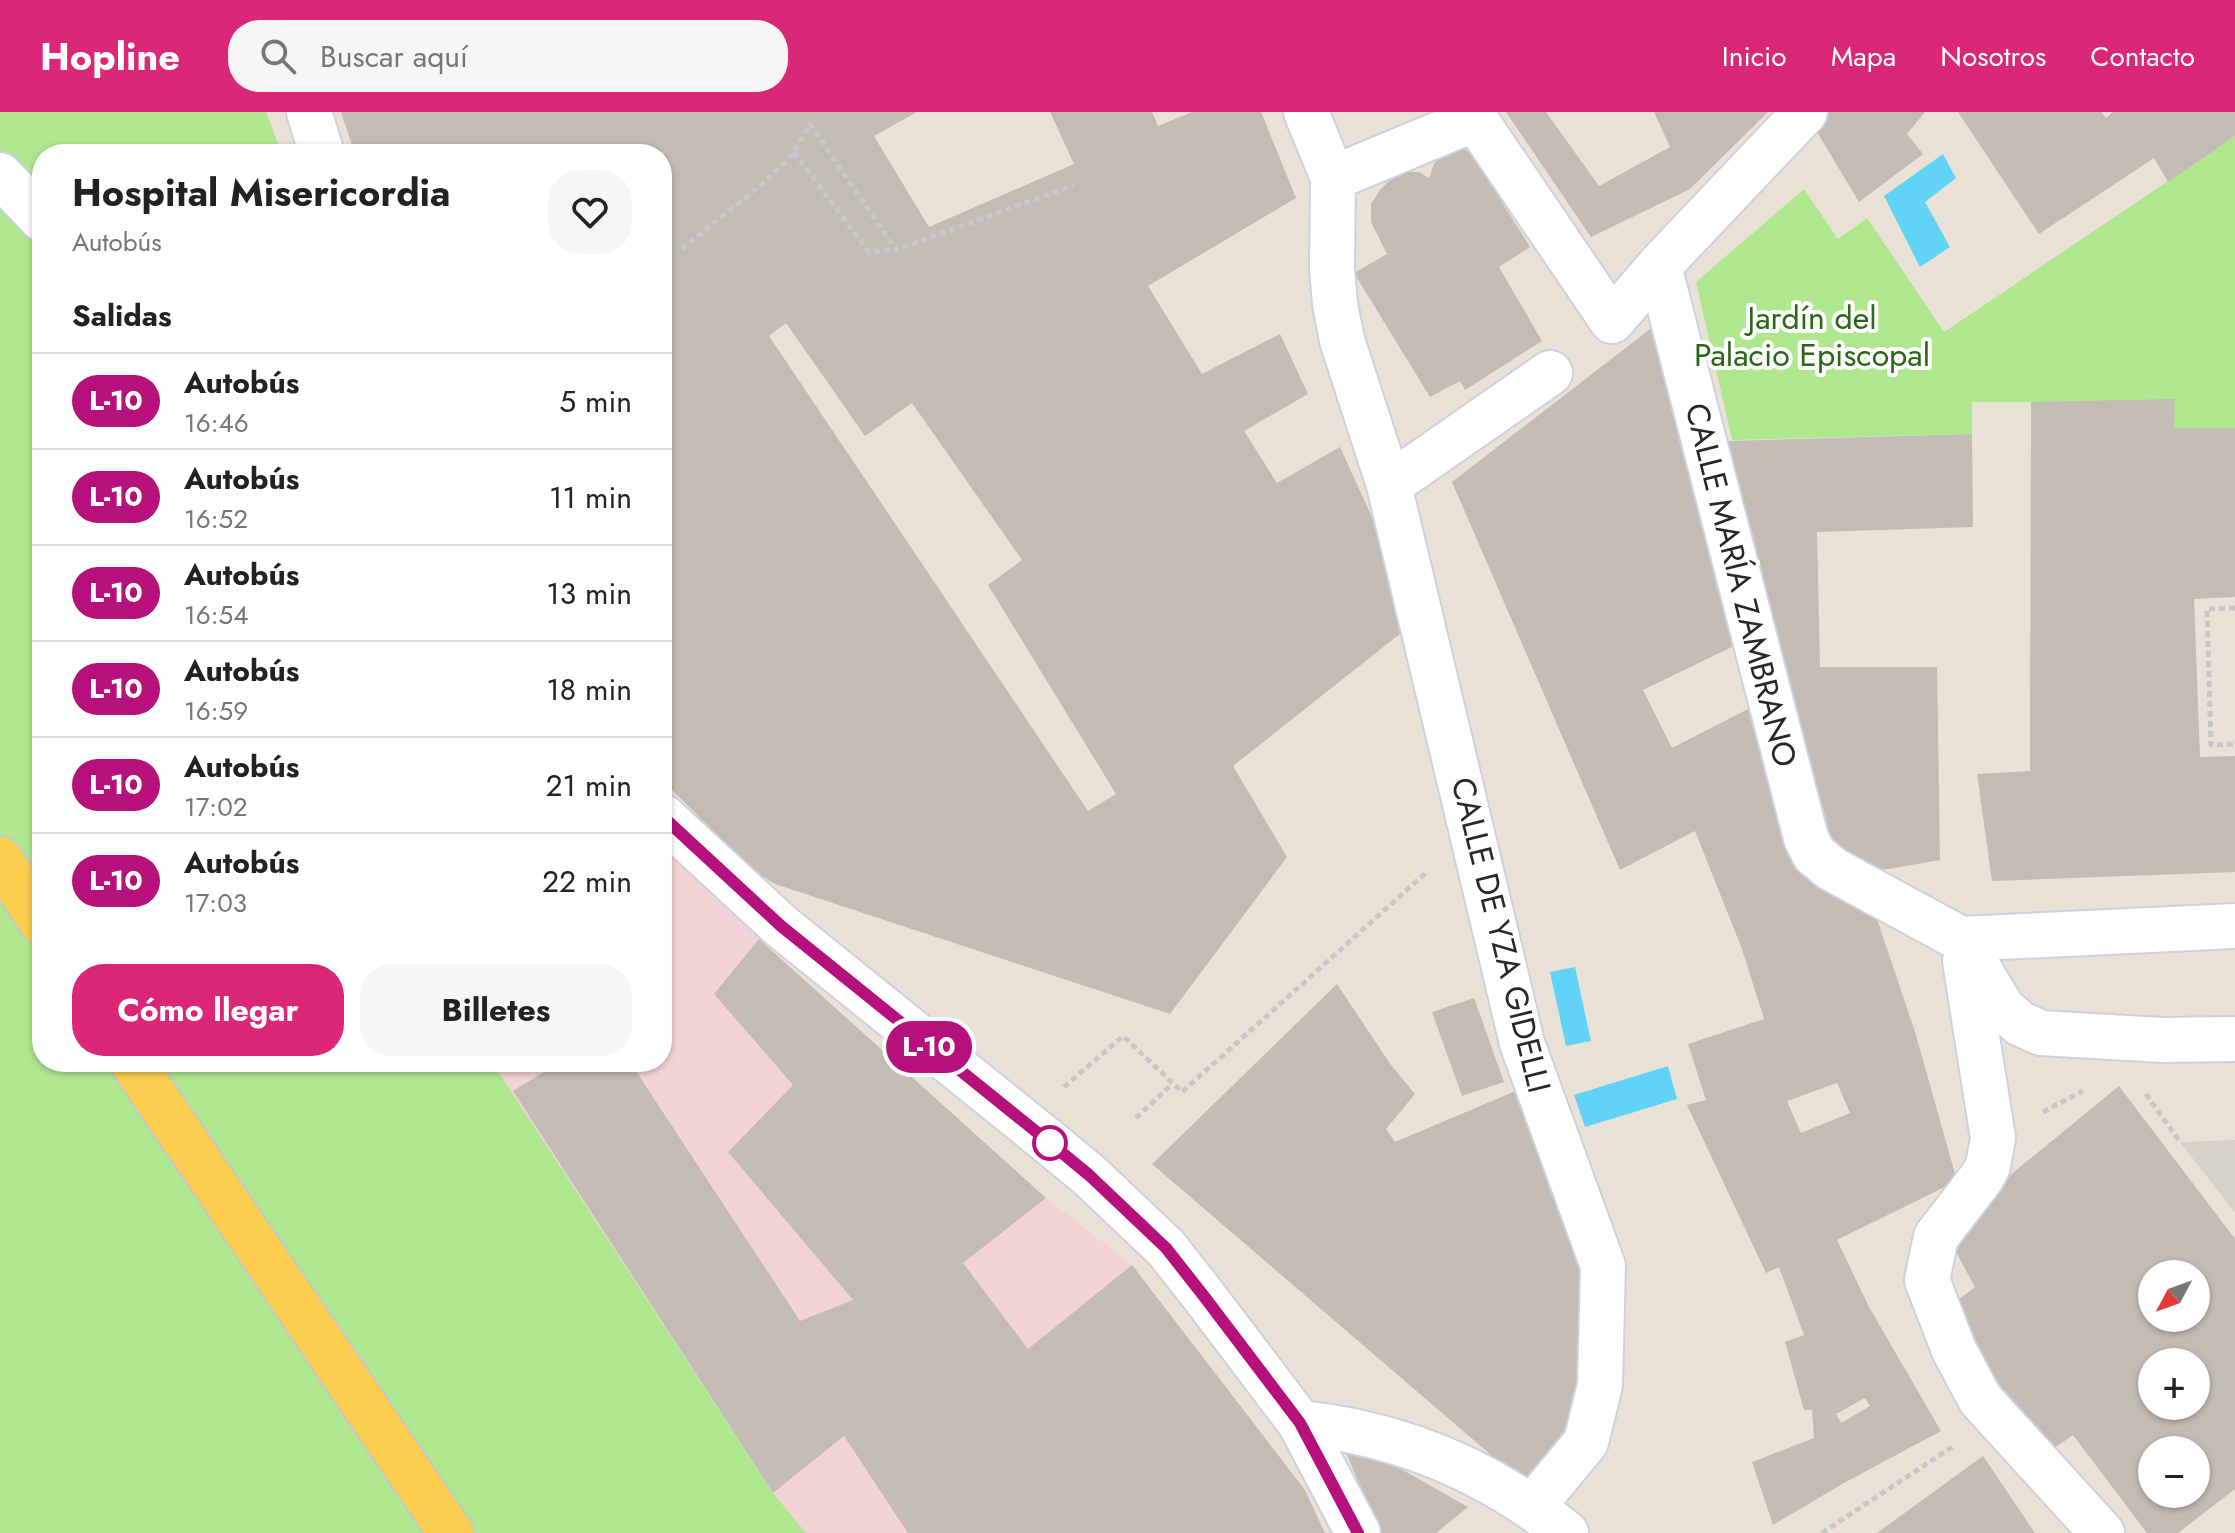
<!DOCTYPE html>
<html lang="es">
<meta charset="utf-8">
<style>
body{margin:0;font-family:Jost,sans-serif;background:#f6f6f6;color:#222;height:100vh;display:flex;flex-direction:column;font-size:30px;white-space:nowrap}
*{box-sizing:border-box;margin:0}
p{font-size:26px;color:#767676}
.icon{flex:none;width:44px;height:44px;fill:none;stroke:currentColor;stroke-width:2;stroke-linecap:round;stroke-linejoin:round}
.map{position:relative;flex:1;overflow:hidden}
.side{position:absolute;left:32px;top:32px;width:640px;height:928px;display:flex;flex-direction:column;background:#fff;border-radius:32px;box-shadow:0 2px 6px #0004}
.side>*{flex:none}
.badge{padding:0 16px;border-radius:26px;font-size:28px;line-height:52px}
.needle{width:52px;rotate:229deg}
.controls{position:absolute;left:2138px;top:1148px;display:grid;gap:16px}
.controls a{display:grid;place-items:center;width:72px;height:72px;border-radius:50%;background:#fff;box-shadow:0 2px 6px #0004;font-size:40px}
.map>.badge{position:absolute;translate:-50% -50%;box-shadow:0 0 0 4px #fff}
h2{padding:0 40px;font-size:30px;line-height:72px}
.round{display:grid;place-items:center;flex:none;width:84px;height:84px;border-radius:32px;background:#f6f6f6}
.overview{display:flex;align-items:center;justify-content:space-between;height:136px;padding:0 40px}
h1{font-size:38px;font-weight:700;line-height:60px}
.button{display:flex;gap:16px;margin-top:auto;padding:16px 40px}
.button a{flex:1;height:92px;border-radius:32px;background:#db2777;color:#fff;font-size:32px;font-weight:700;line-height:92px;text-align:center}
.button a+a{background:#f6f6f6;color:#222}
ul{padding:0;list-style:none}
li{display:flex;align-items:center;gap:24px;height:96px;padding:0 40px;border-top:2px solid #e0e0e0}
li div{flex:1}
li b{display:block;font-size:30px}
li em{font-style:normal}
li .badge{min-width:88px;font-weight:700;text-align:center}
header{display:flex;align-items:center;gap:48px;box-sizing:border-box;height:112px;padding:0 40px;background:#db2777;color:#fff}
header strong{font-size:38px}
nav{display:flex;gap:44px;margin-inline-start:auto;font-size:28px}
.search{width:560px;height:72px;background:#f6f6f6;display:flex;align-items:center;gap:20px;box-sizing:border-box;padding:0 28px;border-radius:32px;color:#767676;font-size:30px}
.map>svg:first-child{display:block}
</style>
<header>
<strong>Hopline</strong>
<div class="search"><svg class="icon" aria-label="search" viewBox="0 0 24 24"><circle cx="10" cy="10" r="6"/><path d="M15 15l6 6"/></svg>Buscar aquí</div>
<nav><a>Inicio</a><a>Mapa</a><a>Nosotros</a><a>Contacto</a></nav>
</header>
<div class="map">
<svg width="2235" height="1421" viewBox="0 0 2235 1421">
<rect width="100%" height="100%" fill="#ebe2d7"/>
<path fill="#f3d3d6" d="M662,729L759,827L1046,1086L1132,1153L1304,1378L1325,1421H806L773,1381L492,950H662Z"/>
<path fill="#afe78f" d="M0,0H266L282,42H42V950H492L773,1381L806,1421H0Z
M2235,24V316H2174L2031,290H1972V322L1732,328L1696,170L1804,77L1838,127L1867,106L1944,220Z"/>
<path fill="#d6d2ca" d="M2235,1028V1101L2180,1030Z"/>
<path fill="#61d3f6" d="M1943,42L1956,66L1925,90L1950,135L1920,155L1884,84Z
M1575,855L1591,929L1566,934L1550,860Z
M1668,954L1677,987L1585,1015L1574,983Z"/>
<path fill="#c2bcb4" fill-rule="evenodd" d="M341,0H917L874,24L929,115L1074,52L1050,0H1152L1158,14L1192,0H1261L1296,86L1148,174L1202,262L1280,222L1308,282L1244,319L1277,371L1340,335L1376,414L1401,521L1233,654L1287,745L1170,902L775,772L752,758L662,668V42H355ZM786,211L865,324L912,291L1022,448L988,473L1116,682L1088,699L769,224Z
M1506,0H1546L1599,74L1670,35L1654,0H1768L1690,77L1591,125Z
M1813,0H1925L1907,22L1923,42L1859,90L1808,5Z
M1958,0H2101L2106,6L2113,0H2235V24L2168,70L2154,46L2039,122Z
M1461,35L1472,42L1530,135L1499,155L1542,229L1465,278L1460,269L1430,285L1354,161L1387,142L1371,110V92L1380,78L1390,68L1408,60H1419L1429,66L1434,52L1444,40Z
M1654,214L1730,465L1716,475L1742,530L1643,578L1672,636L1750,596L1778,676L1770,679L1799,753L1874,798L1916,923L1957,1069L1837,1128L1869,1195L1941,1319L1844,1371L1773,1413L1752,1350L1814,1326L1812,1298H1804L1785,1230L1804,1223L1779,1155L1766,1161L1687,993L1706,988L1688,932L1764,907L1742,837L1695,719L1620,758L1452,370ZM1837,971L1850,1001L1801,1021L1787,989ZM1865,1286L1870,1294L1841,1311L1836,1302Z
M2175,287L2174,316H2235V485L2194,487L2200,645L2235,644V760L1992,769L1977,662L2030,659L2031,290Z
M1972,322L1973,415L1817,420L1820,555H1937L1940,748L1871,760L1809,716L1726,329Z
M759,827L1046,1086L963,1151L1028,1237L1132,1153L1305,1378L1325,1421H908L844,1324L773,1381L513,979L560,950H630L800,1209L853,1188L728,1040L793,973L714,882Z
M1337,872L1391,953L1415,982L1386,1017L1395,1030L1518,978L1588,1149L1582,1304L1533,1379L1152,1052Z
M1474,886L1504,970L1462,984L1432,900Z
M2119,974L2235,1127V1377L2178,1421H2147L2073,1323L2050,1339L1960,1222L1950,1194L1975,1175L1950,1129L1981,1087ZM2152,1162H2196V1206H2152ZM2152,1250H2196V1294H2152ZM2152,1338H2196V1382H2152Z
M1344,1335L1394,1353L1468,1395L1436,1421H1379Z
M1983,1344L2035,1421H1877Z"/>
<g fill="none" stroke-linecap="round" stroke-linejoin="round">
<defs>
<path id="street" d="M309,0L322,42
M1306,0L1333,66L1332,157L1335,192L1342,228L1389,373L1522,931L1603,1154L1600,1273L1586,1330L1533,1394
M0,63L42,107
M1333,66L1475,7L1612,209L1659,154L1805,0
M1659,154L1806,726L1814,742L1832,757L1961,827L2003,897L2021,912L2041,921L2162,928L2235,927
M1389,373L1550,261
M662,704L781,814L1049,1030L1089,1063L1166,1136L1203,1183L1300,1311L1358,1421
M1961,827L2235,814
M1965,849L1993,1026L1988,1054L1982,1065L1936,1125L1927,1168L1954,1238L1980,1287L2102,1421
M1300,1311C1399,1321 1489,1359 1566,1421"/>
<path id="primary" d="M0,747L42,811
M132,950L451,1421"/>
</defs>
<use href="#street" stroke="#cdd1e2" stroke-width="48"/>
<use href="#primary" stroke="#c7c7c7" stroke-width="48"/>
<path stroke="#c7c7c7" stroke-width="5" stroke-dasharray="6 4" stroke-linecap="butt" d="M794,40L869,140L895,138
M682,137L774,62L794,40L810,12L896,138L1074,73
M2235,496L2207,497L2211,633L2235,632
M1064,975L1123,924L1182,980L1427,760
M2146,982L2180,1030
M2043,1000L2083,979
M1136,1006L1172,972
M1822,1421L1952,1335"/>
<use href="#street" stroke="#fff" stroke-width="44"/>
<use href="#primary" stroke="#facd4e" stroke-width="44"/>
</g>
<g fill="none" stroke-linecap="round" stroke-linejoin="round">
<defs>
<path id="line" d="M662,704L781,814L1049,1030L1089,1063L1166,1136L1203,1183L1300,1311L1358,1421"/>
</defs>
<use href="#line" stroke="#fff" stroke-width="18"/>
<use href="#line" stroke="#b6107d" stroke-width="12"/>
</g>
<circle fill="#fff" stroke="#b6107d" stroke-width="4" cx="1050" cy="1031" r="16"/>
<g text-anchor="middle" stroke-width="8" stroke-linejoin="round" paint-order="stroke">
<g font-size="32" fill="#286714" stroke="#fff">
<text x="1812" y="217">Jardín del<tspan x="1812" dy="37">Palacio Episcopal</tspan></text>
</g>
<g font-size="32" fill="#272727" stroke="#fff">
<text transform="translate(1741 473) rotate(76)" y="11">CALLE MARÍA ZAMBRANO</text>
<text transform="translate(1501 823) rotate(76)" y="11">CALLE DE YZA GIDELLI</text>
</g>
</g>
</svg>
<div class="controls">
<a><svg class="needle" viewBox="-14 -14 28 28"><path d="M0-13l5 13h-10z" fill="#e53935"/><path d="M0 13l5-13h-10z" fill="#767676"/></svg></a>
<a>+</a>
<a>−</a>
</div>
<b class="badge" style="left:929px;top:935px;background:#b6107d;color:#fff">L-10</b>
<section class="side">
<div class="overview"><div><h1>Hospital Misericordia</h1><p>Autobús</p></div><a class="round"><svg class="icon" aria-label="heart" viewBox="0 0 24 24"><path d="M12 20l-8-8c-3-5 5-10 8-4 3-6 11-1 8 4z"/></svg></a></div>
<h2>Salidas</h2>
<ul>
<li><span class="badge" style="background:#b6107d;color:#fff">L-10</span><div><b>Autobús</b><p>16:46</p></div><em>5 min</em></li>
<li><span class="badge" style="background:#b6107d;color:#fff">L-10</span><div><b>Autobús</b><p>16:52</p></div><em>11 min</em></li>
<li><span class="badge" style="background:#b6107d;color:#fff">L-10</span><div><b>Autobús</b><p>16:54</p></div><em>13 min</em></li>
<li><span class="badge" style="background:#b6107d;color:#fff">L-10</span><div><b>Autobús</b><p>16:59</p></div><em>18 min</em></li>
<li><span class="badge" style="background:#b6107d;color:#fff">L-10</span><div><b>Autobús</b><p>17:02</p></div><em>21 min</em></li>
<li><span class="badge" style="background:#b6107d;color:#fff">L-10</span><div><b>Autobús</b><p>17:03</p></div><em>22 min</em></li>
</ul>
<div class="button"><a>Cómo llegar</a><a>Billetes</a></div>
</section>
</div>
